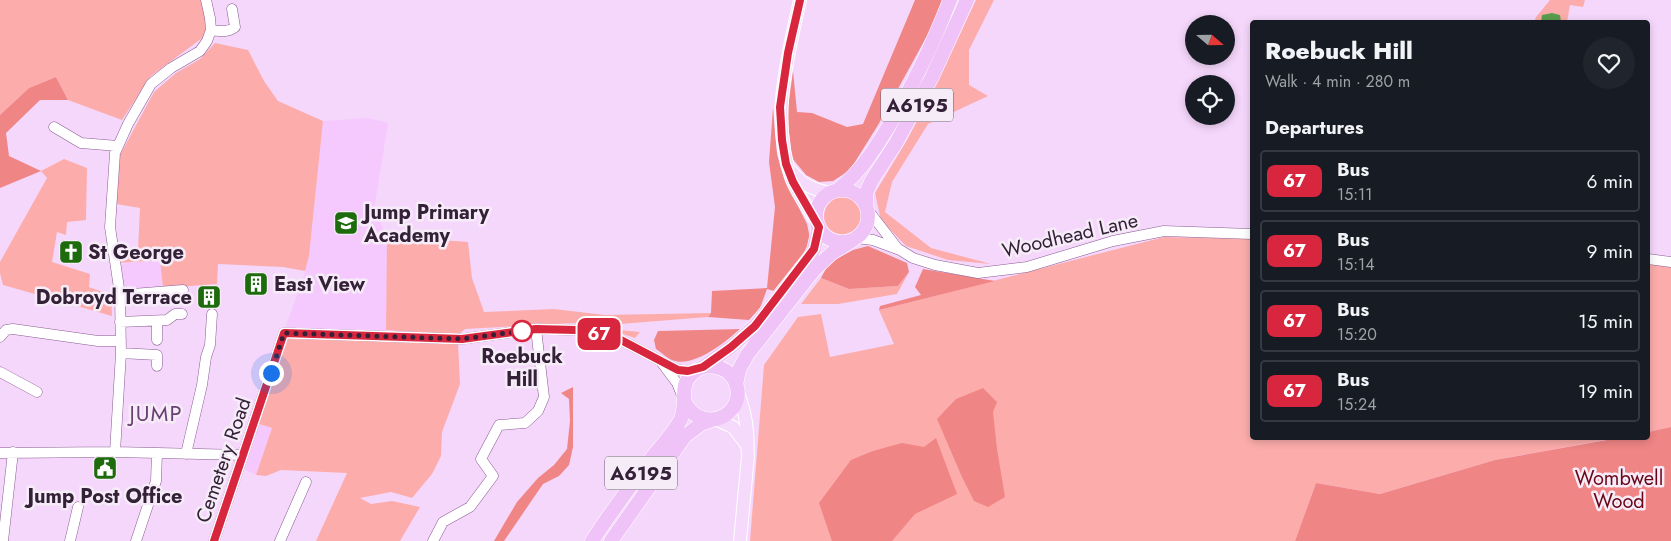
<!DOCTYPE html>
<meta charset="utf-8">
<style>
body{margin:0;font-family:Jost,sans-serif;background:#20242c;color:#f1f3f6;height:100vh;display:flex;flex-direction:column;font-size:19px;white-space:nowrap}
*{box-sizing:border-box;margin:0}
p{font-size:16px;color:#9ea1a6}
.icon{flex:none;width:28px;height:28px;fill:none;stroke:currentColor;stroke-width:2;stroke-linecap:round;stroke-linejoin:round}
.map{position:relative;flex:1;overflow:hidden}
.side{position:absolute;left:1250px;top:20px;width:400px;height:420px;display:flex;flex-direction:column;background:#171b24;border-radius:5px;box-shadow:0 2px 8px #0003}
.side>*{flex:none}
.badge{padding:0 10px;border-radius:8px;font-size:18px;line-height:32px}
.needle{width:32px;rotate:110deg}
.tools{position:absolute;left:1185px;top:15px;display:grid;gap:10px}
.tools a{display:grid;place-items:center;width:50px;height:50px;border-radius:50%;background:#171b24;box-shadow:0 2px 8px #0003;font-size:25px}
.you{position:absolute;width:25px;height:25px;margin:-12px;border:4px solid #fff;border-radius:50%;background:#1a73e8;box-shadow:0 0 0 8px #1a73e833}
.map>.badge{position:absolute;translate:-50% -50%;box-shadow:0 0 0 2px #fff}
h2{padding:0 15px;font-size:19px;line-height:45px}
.round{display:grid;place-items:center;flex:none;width:52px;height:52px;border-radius:26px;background:#20242c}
.head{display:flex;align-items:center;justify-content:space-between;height:85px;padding:0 15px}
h1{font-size:24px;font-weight:800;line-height:38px}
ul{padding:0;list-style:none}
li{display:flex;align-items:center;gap:15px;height:62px;margin:0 10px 8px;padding:0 5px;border:2px solid #363941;border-radius:5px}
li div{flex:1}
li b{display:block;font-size:19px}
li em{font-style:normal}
li .badge{min-width:55px;font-weight:700;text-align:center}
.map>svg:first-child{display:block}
</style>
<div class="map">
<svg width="1671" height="541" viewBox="0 0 1671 541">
<rect width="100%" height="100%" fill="#f5d7fb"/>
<path fill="#f5c9fe" d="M368,118L388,123L374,210L387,236L386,330L285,328L303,279L309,256L323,121Z
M160,260L163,288L123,292L119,264Z
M259,424L272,428L256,475L244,469Z"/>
<path fill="#fcadab" d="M0,0H202L207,16L205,36L151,76L122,120L68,100L56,77L29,88L0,115Z
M976,0H994L969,50V85L988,96L928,124L892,182L885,212L931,248L991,264L948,260L906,246L881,220L875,193L907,140L941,75Z
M1550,0H1585L1583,7L1570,5L1567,22H1534L1536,17Z
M215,43L248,50L264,81L278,101L323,121L309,256L305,271L283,267L218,264L217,284L163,288L160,260L119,263L117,251H138L140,208L116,204L120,155L154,92L176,73L200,59Z
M64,159L87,168L86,220L67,222L66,235L57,232L52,262L90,274L89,287L111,295L112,316L3,285L0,273V262L47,178L41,171Z
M824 216a19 19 0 1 1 38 0a19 19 0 1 1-38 0Z
M387,236L468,242L472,278L484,312L554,309L605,315L711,313L708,317L620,324L619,330L640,332L635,338L608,329L575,323L465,329L458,335L386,330Z
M1164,237L1252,239V438H1616L1495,460L1380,494L1316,483L1295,541H750L764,365L798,317L821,314L830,357L894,344L879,310Z
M1648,264L1671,267V427L1648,432Z
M909,272L897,294L838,304H801L821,278L849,289L898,286Z
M288,339L458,343L460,384L442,432L441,456L432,474L412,498L391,492L360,498L371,504L392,501L420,507L400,541H316L347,473L281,470L266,476L256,475L272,428L259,424Z"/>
<path fill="#f08585" d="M915,0H942L933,25L878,125L850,170L833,181L819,182L806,175L792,158L787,115L793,71L797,112L812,113L847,127L863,124Z
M56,77L68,100H40L6,133L9,156L41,171L0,188V115L29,88Z
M773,108L777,154L784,178L807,224L810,238L806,251L774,291L767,289L760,308L749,320L708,317L711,313L712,291L767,288L775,207L769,162Z
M868,246L907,263L909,272L898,286L849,289L821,278L829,263L853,250Z
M923,269L995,281L879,310L880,306L921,295L915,287Z
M742,329C725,341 694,369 672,360C667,358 661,352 656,349L654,340L658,331Z
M573,387V447L569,465L559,476L543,484L504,541H494L517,502L538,478L554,465L567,449L570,421L569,399L561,393Z
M983,388L997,402L993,412L997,449L1005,497L988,507L974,501L962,477L937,419L956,399Z
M1671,427V541H1295L1316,483L1380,494L1495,460L1618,438H1648V432Z
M936,438L957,494L915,514L892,541H832L819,503L851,460L873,451L902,443L924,447Z"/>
<path fill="#5a9d4e" d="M1552,13L1560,15L1561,22H1541L1542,15Z"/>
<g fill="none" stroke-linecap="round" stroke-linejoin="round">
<defs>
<path id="minor" d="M211,30C220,31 227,33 235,27L232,9
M54,127L81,143L118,146
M868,210L898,249
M856,238L873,240L900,250L913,258L935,265L978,273L1027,267L1113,241L1164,231L1252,234
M1648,259L1671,262
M120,295L183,290
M120,322L167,320L175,314H182
M0,337L6,330L13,329L98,341H121
M157,340V321
M121,353L157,355V366
M662,363L677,383L683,398
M0,372L37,392
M115,452L121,353L120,295L110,227L115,153L128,124L151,84L171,68L200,51L207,41L211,30L210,18L206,0
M0,453L115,452L243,455
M186,454L202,385L206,357L210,345L212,314
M3,541L13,452
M70,541L78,507
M136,541L156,481L157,453
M214,541L284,333L462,339L536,329L576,330L619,339L678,370L688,371L699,369
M280,541L306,482
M433,541L443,522L470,507L493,476L481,459L499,425L525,423L538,411L544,397L536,329"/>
<path id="major" d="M800,0C787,59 770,121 792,180C798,195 809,209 817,223
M792,172C802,185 815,190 830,193
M737,390C742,403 746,417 747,431C748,439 747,448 748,456L740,541
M715,419L733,427L746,444"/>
<path id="highway" d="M838,190C861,171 875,149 890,124C914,84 933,43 950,0
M816 216a26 26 0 1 1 52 0a26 26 0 1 1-52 0Z
M866,206V193L872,180L896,143L932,77L967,0
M703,367L731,347L755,326L810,257L814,249L819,227
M736,385L739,370L747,355L814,270L832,253L853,240
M592,541C610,513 630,487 650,460C660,447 672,435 680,421C689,404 677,385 694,372C706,362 726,366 734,379C751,411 705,438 685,403
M611,541L685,436L701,424L712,420"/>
</defs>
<use href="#minor" stroke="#895c92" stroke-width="11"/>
<use href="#major" stroke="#fff" stroke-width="14"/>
<use href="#highway" stroke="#fff" stroke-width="15"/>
<use href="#minor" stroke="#fff" stroke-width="10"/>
<use href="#major" stroke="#f5dafb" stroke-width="12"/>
<use href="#highway" stroke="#efc2f8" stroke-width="14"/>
</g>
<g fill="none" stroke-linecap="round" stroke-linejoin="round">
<defs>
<path id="line" d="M214,541L284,333L462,339L536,329L576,330L619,339L678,370L688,371L703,367L731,347L755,326L814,249L819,227L793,182L786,164L782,140L781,123L780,107L788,53L800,0"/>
</defs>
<use href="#line" stroke="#fff" stroke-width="11"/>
<use href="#line" stroke="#d7263d" stroke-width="8"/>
<path stroke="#342138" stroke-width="5" stroke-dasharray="0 9" d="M271,373L284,333L462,339L522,331"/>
</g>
<defs>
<symbol id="school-square" viewBox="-11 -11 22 22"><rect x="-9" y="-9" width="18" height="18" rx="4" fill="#1e6b0d" stroke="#f6ecf8"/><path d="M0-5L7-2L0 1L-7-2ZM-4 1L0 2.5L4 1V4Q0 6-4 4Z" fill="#fff"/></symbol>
<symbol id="church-square" viewBox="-11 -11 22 22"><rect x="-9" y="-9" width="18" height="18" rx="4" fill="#1e6b0d" stroke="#f6ecf8"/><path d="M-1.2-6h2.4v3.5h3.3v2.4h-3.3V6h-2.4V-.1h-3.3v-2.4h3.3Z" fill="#fff"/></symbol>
<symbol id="building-square" viewBox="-11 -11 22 22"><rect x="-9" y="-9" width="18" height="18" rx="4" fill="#1e6b0d" stroke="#f6ecf8"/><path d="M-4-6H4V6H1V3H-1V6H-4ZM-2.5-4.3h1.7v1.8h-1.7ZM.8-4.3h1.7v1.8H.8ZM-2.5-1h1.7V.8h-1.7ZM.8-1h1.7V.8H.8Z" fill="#fff"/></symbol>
<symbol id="civic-square" viewBox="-11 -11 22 22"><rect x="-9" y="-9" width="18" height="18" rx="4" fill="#1e6b0d" stroke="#f6ecf8"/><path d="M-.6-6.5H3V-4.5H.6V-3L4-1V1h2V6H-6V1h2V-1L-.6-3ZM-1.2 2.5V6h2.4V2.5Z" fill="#fff"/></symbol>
</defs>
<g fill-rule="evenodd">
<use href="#school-square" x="332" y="209" width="28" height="28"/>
<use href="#church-square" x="57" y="238" width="28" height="28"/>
<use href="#building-square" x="242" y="270" width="28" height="28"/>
<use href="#building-square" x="195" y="283" width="28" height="28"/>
<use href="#civic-square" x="91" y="454" width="28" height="28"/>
</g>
<circle fill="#fff" stroke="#d7263d" stroke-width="2.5" cx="522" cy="331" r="10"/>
<g text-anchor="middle" stroke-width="5" stroke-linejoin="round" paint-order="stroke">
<g fill="#f6ecf8" stroke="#6e5e72" stroke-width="1">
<rect x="881" y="88.5" width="72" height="33" rx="4"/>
<rect x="605" y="456.5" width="72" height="33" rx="4"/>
</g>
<g font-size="19" font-weight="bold" fill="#342138">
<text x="917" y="112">A6195</text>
<text x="641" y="480">A6195</text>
</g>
<g font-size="20" font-weight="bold" fill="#342138" stroke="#f6ecf8" text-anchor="start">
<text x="364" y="219">Jump Primary<tspan x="364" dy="23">Academy</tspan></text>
<text x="88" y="259">St George</text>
<text x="274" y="291">East View</text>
<text x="192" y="304" text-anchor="end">Dobroyd Terrace</text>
<text x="105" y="503" text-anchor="middle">Jump Post Office</text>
</g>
<g font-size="20" fill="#342138" stroke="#f6ecf8">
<text transform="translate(1070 235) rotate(-13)" y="7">Woodhead Lane</text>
<text transform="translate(223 460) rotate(-71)" y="7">Cemetery Road</text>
</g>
<g font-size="20" font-weight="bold" fill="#342138" stroke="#f6ecf8">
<text x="522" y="363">Roebuck<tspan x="522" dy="23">Hill</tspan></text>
</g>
<g font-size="20" fill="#6a0617" stroke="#f6ecf8">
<text x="1619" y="485">Wombwell<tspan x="1619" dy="23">Wood</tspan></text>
</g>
<g font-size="22" letter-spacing="1" fill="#6b4074" stroke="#f6ecf8">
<text x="156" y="421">JUMP</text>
</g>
</g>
</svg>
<div class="tools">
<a><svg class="needle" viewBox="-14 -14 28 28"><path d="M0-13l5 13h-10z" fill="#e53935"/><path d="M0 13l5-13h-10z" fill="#9ea1a6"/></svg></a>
<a><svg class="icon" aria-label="locate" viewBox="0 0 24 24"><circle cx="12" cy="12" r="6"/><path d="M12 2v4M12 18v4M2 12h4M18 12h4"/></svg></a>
</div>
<div class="you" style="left:271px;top:373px"></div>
<b class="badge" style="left:599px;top:334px;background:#d7263d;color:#fff">67</b>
<section class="side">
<div class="head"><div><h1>Roebuck Hill</h1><p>Walk · 4 min · 280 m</p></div><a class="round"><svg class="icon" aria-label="heart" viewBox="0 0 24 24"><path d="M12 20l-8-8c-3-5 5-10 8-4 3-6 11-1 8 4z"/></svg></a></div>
<h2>Departures</h2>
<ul>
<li><span class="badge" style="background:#d7263d;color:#fff">67</span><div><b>Bus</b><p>15:11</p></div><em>6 min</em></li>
<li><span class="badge" style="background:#d7263d;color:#fff">67</span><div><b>Bus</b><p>15:14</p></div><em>9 min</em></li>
<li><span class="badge" style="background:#d7263d;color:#fff">67</span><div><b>Bus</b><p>15:20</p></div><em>15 min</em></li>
<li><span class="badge" style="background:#d7263d;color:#fff">67</span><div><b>Bus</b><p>15:24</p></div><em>19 min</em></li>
</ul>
</section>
</div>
